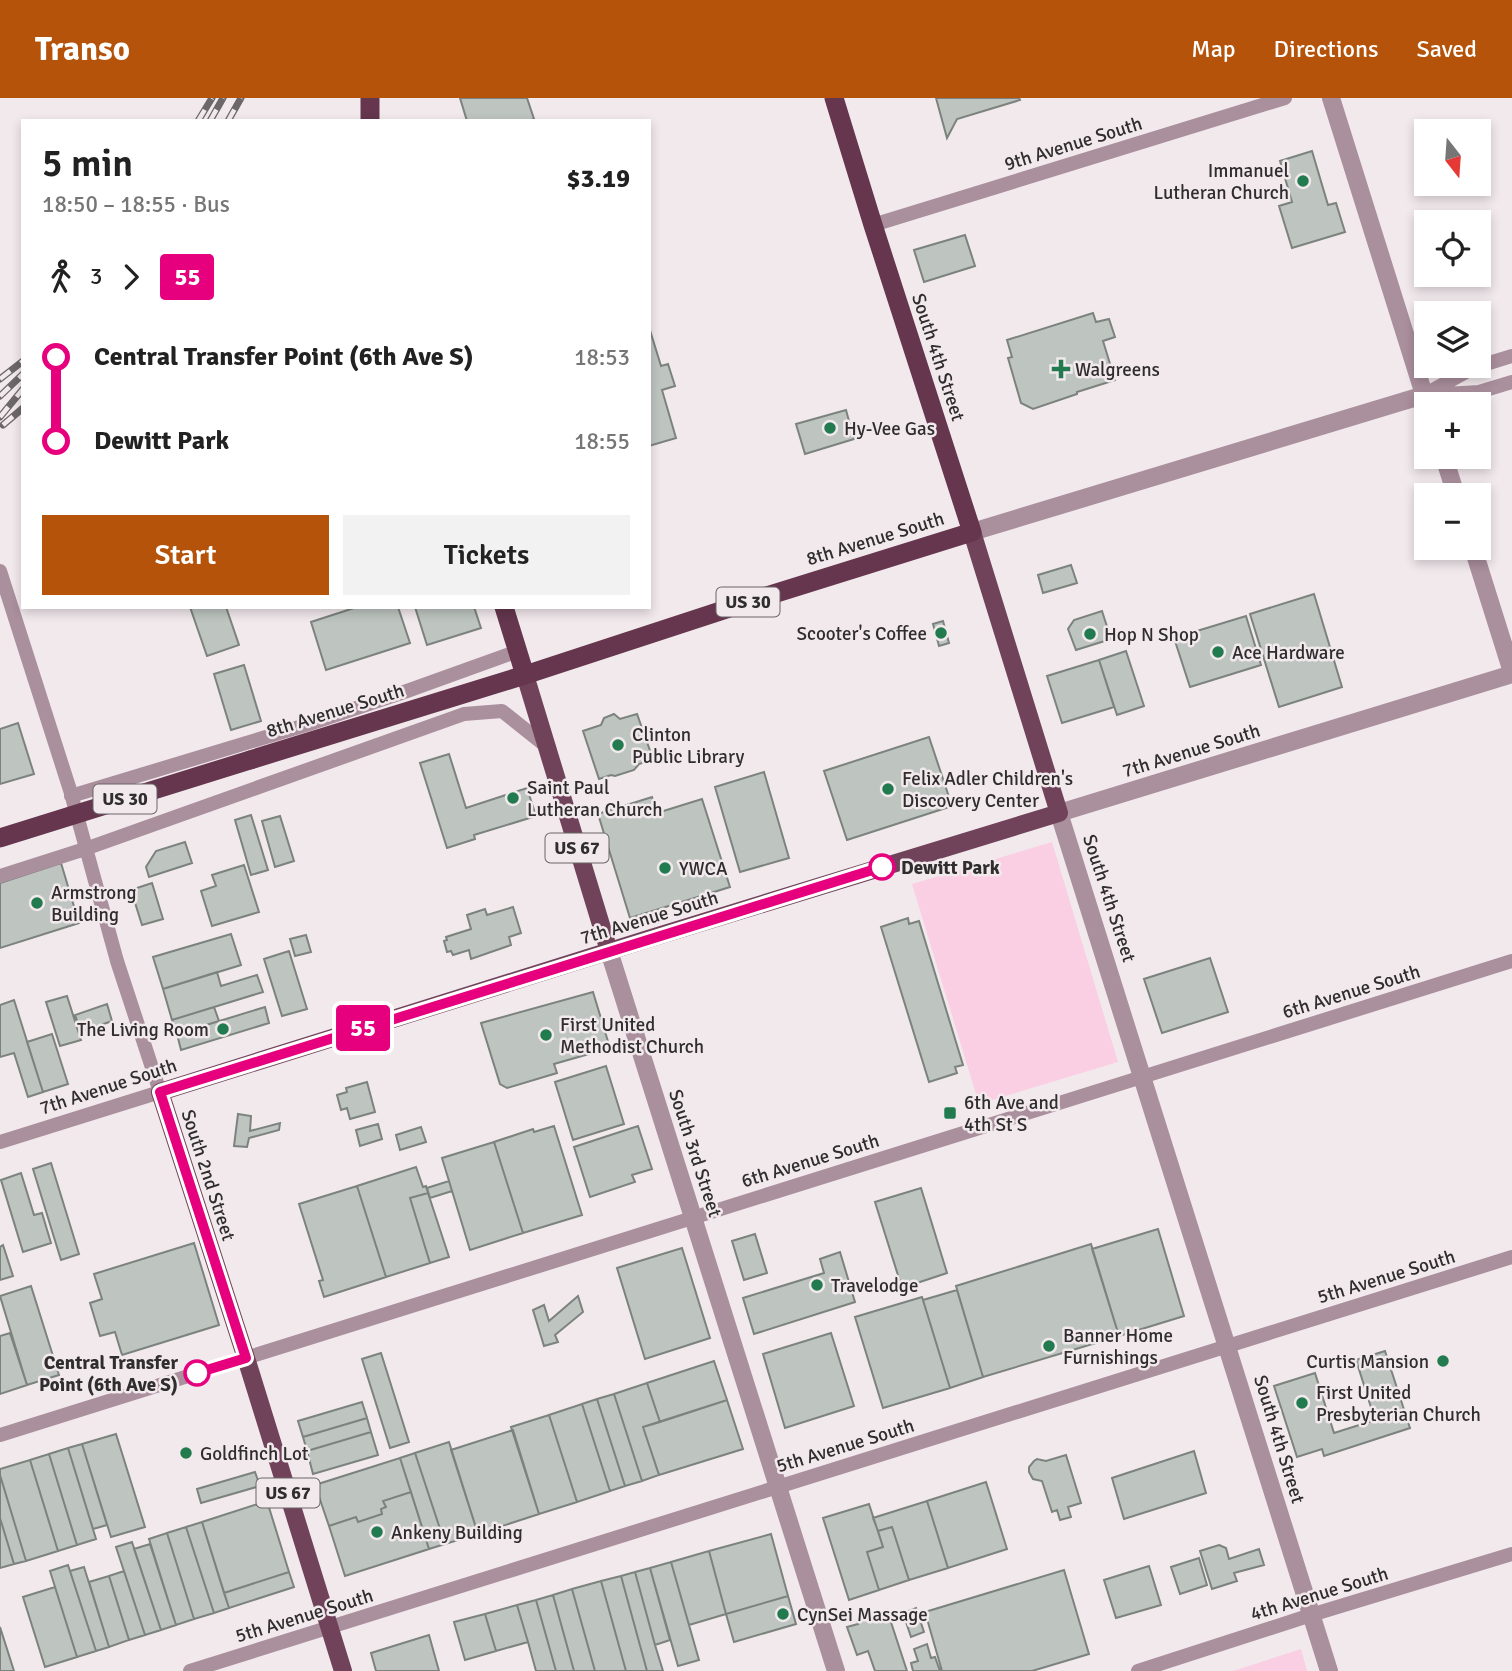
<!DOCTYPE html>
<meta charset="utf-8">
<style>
body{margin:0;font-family:Signika,sans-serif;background:#f2f2f2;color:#222;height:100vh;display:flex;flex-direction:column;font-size:26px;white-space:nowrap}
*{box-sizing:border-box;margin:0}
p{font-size:23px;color:#767676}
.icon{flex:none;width:38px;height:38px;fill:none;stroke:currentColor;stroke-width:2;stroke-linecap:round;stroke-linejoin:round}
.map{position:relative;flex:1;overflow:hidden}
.sheet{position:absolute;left:21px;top:21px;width:630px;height:490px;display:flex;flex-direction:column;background:#fff;border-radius:0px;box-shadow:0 4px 10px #0003}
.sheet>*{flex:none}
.badge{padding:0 14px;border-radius:5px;font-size:24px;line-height:46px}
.needle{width:46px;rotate:163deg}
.tools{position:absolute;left:1414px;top:21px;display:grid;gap:14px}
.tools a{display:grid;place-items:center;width:77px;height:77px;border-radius:0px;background:#fff;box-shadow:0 4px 10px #0003;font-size:35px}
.map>.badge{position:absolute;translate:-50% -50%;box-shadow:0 0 0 4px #fff}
.legs{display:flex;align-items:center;gap:10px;height:77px;padding:0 21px;font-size:23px}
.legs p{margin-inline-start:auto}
.head{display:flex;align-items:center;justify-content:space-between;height:119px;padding:0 21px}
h1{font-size:38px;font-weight:600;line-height:52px}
.cta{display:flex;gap:14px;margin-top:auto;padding:14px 21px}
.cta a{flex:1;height:80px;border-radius:0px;background:#b45309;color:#fff;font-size:28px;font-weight:600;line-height:80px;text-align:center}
.cta a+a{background:#f2f2f2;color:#222}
ul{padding:0 21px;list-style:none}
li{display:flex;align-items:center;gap:24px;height:84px;font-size:26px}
li i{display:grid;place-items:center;width:10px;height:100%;margin:0 9px;background:currentColor}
li i::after{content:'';width:18px;height:18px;margin:-9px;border:5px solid;border-radius:50%;background:#fff}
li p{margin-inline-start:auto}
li:first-child i{background:linear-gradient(#0000 50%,currentColor 0)}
li:last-child i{background:linear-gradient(currentColor 50%,#0000 0)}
header{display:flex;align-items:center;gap:42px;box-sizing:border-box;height:98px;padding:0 35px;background:#b45309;color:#fff}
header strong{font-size:33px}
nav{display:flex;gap:38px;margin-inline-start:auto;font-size:24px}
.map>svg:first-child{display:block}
</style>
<header>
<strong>Transo</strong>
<nav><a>Map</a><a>Directions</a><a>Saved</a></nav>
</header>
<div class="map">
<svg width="1512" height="1573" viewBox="0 0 1512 1573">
<rect width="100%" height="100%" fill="#f2e9ed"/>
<path fill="#facee3" d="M1052,744L1118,964L979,1006L912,786Z
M1301,1551L1307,1573H1233Z"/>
<path fill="#bec5c1" stroke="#7c837e" stroke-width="2" d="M460,0H527L534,21L529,23H467Z
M936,0H1019L1020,2L957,21L947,40Z
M1312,53L1328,107L1336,105L1345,134L1292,150L1279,108L1292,104L1280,63Z
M965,137L975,168L924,184L914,152Z
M1093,215L1096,224L1109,221L1115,239L1103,243L1115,282L1077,294V296L1033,311L1021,305L1008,260L1012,259L1007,242Z
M649,229L661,268L668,266L675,288L662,292L676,340L649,348Z
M846,312L854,341L805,356L796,326Z
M1071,467L1077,485L1043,495L1038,477Z
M1314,496L1342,589L1279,609L1250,516Z
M190,509H226L239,547L207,558Z
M357,509H398L410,545L326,572L311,524Z
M415,509H474L481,530L427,547Z
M1102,513L1111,541L1076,552L1068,531L1074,522Z
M1246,518L1261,567L1190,589L1174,540Z
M943,523L949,545L939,548L933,526Z
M1126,553L1144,608L1117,617L1099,562Z
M1099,562L1114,609L1062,625L1047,578Z
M244,567L261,623L231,632L214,576Z
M614,616L620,621L637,616L653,661L639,666L634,672L615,678L611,677L599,681L583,633L601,627L604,620Z
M18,625L34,676L0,686V631Z
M929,639L952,708L847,742L824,673Z
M449,656L466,710L527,690L536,718L474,737L475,741L447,750L420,665Z
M764,674L789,760L740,774L715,689Z
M652,699L657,715L702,701L730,789L630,820L598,716Z
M251,717L268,772L251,777L235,722Z
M280,718L294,763L275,769L262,723Z
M185,744L192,765L149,779L146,769L156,753Z
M61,765L79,825L0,850V785Z
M244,767L259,814L212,828L201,793L216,788L212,777Z
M152,785L163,821L142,827L131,792Z
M513,809L521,835L509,839L511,847L471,861L469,852L453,857L451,853L447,854L444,843L447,842L446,839L471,831L467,817L485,811L487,817Z
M908,820L909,826L919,823L963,967L955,969L957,975L929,984L881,829Z
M231,836L241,867L163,891L153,859Z
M306,837L311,854L295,858L290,841Z
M289,853L307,911L282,918L264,861Z
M1210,860L1228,914L1162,935L1144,881Z
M217,874L221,888L257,877L263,894L172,922L163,891Z
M593,894L610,950L554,966L557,975L507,990L500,986L481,925Z
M67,898L81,942L60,948L46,904Z
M14,902L43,994L28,999L14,955L0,959V907Z
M107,906L112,923L81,934L75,917Z
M214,909L219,923L177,936L172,922Z
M265,909L269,925L181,952L177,936Z
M52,936L68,986L43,994L27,944Z
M606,968L624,1026L573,1042L555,984Z
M367,984L375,1014L350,1021L347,1010L341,1012L337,997L347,994L346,990Z
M238,1016L251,1018L250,1033L280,1025L279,1032L249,1040L247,1049L234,1048Z
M378,1026L382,1041L360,1048L356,1032Z
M554,1028L582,1117L523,1135L494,1044L533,1031L534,1034Z
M638,1028L652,1071L632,1077L635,1084L590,1099L574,1049Z
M421,1029L426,1044L400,1052L396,1037Z
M494,1044L523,1135L470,1152L442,1060Z
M51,1065L79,1156L61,1162L33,1071Z
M416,1069L423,1089L426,1088L428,1095L410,1100L430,1165L386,1179L357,1088Z
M21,1075L34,1117L42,1115L51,1145L23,1154L1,1082Z
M449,1083L452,1093L430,1100L427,1090Z
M357,1088L386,1179L324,1199L319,1183L323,1182L299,1106Z
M921,1090L947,1175L902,1190L875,1104Z
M428,1095L449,1159L430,1165L410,1100Z
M1158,1131L1184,1218L1119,1238L1092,1151Z
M755,1136L767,1175L744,1182L732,1143Z
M194,1145L219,1227L122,1257L115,1234L100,1238L90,1205L102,1201L94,1176Z
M1091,1146L1119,1238L983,1279L956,1188Z
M3,1147L13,1178L0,1182V1149Z
M682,1150L710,1240L645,1261L617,1170Z
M840,1154L855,1204L754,1236L743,1200L824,1175L820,1161Z
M31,1188L59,1277L27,1287L0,1198Z
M957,1192L983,1279L950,1290L923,1202Z
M578,1198L583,1214L555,1237L558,1244L544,1248L533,1212L544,1207L549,1223Z
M922,1199L950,1290L883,1310L855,1219Z
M10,1235L27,1287L0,1296V1238Z
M831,1235L854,1308L785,1330L763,1256Z
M1385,1253L1410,1330L1324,1358L1322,1351L1297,1359L1274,1288L1315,1275L1334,1335L1375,1322L1356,1262Z
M381,1255L409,1344L390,1350L362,1261Z
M714,1263L727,1302L660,1324L647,1285Z
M647,1285L660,1324L643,1329L659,1377L642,1383L614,1296Z
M614,1296L642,1383L625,1388L597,1301Z
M597,1301L625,1388L610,1393L582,1306Z
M727,1302L743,1351L659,1377L643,1329Z
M362,1304L367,1320L303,1339L298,1323Z
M582,1306L610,1393L577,1404L549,1317Z
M549,1317L577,1404L539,1416L511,1329Z
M367,1320L371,1334L307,1353L303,1339Z
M513,1332L539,1416L478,1436L451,1352Z
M371,1334L378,1357L313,1376L307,1353Z
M116,1336L145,1429L111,1439L82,1346Z
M449,1344L478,1436L445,1446L415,1355Z
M82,1346L107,1427L93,1431L68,1350Z
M68,1350L96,1441L77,1447L49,1356Z
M1194,1353L1206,1395L1124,1421L1112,1380Z
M415,1355L445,1446L429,1451L400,1360Z
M49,1356L77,1447L58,1453L30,1362Z
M1066,1357L1081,1405L1068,1409L1071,1419L1060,1422L1057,1412L1052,1414L1042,1383L1033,1381L1029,1374V1369L1034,1363L1037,1361L1046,1363Z
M400,1360L411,1394L383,1403L386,1409L381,1411L382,1416L358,1424L356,1419L329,1428L315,1387Z
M30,1362L58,1453L26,1463L0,1377V1371Z
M255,1374L260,1388L201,1405L197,1391Z
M0,1377L26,1463L14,1466L0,1420Z
M986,1384L1007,1451L948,1470L927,1403Z
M411,1394L429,1451L345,1478L329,1428L356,1419L358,1424L382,1416L381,1411L386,1409L383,1403Z
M267,1403L289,1474L224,1495L202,1424Z
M927,1403L948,1470L909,1482L892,1429L878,1433L873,1420Z
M869,1406L883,1449L867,1454L879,1492L849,1502L823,1420Z
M0,1420L14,1466L0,1470Z
M202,1424L229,1510L214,1515L186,1429Z
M186,1429L214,1515L194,1521L167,1435Z
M892,1429L909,1482L879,1492L867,1454L883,1449L878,1433Z
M167,1435L194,1521L176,1527L149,1441Z
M771,1436L788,1498L726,1516L709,1453Z
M132,1444L161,1532L145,1537L116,1449Z
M150,1446L176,1527L161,1532L134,1451Z
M1219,1447L1226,1450L1229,1461L1259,1451L1264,1467L1234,1475L1237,1483L1212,1491L1200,1453Z
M709,1453L726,1516L689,1527L671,1464Z
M1199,1460L1207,1487L1180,1496L1171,1469Z
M671,1464L699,1562L678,1568L650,1470Z
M68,1467L96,1553L77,1559L50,1473Z
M1149,1468L1161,1507L1116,1520L1104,1482Z
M84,1469L109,1549L96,1553L70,1473Z
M650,1470L670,1542L655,1547L635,1474Z
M1064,1472L1089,1556L1032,1573H942L925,1514Z
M124,1473L145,1537L129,1542L109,1478Z
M289,1474L294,1489L229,1510L224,1495Z
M635,1474L655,1547L663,1573H647L621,1478Z
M109,1478L129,1542L109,1549L89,1484Z
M621,1478L647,1573H626L601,1483Z
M601,1483L626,1573H595L572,1491Z
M55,1489L77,1559L45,1569L23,1499Z
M572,1491L595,1573H574L553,1497Z
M553,1497L574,1573H556L536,1502Z
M788,1498L796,1526L734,1544L726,1516Z
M536,1502L556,1573H536L528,1544L517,1507Z
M517,1507L528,1544L496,1553L485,1516Z
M916,1510L924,1534L911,1539L903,1515Z
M887,1512L907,1573H875L868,1553L857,1557L847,1529L858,1526L857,1522Z
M485,1516L496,1553L465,1562L454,1524Z
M0,1529L14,1573H0Z
M429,1537L439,1573H376L371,1555Z
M927,1546L931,1560L935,1559L940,1573H913L911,1565L918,1563L914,1551Z"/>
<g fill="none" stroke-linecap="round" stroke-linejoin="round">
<path stroke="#aa8f9c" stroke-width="14" d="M873,127L1285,0
M1424,297L1473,270L1512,258
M1429,297L1479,294L1512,284
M0,473L70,692L117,863L160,994L0,1044
M71,698L309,626L407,593L518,553
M0,778L85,751L464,616L502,613L546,648
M0,1337L1512,863
M190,1573L1512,1159
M1138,1573L1311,1517L1512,1456"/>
<path stroke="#aa8f9c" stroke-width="18" d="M1331,0L1427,306
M1444,359L1456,397
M972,434L1424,297
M1473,450L1512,574
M609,853L836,1573
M1329,1573L1059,715L1512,576"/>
<path stroke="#70435a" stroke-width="18" d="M525,577L609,853
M343,1573L246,1260L160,994L651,840L1059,715L972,434"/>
<path stroke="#65364e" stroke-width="19" d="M370,23V0
M504,509L525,577
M250,662L525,577L751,503L972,434L873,127L834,0"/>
<defs>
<path id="rail" d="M198,23L212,0
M210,23L223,0
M228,23L241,0
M0,281L23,263
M0,298L23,276
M0,319L23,291
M3,327L23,310"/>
</defs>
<use href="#rail" stroke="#6c6769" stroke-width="7"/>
<use href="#rail" stroke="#f2e9ed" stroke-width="4.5" stroke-dasharray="13" stroke-linecap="butt"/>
<path stroke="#65364e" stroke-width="19" d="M0,740L250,662"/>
</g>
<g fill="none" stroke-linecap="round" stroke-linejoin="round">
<defs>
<path id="line-1" d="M197,1275L246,1260L160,994L882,769"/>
</defs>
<use href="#line-1" stroke="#fff" stroke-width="16"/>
<use href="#line-1" stroke="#e6007e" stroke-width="10"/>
</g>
<g fill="#227b4f" stroke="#f2e9ed" stroke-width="2.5">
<circle cx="1303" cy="83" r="7"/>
<path d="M1057.5 260.5h7v7h7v7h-7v7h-7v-7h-7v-7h7z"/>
<circle cx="830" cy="330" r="7"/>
<circle cx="941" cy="535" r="7"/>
<circle cx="1090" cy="536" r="7"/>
<circle cx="1218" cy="554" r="7"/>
<circle cx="618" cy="647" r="7"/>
<circle cx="888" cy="691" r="7"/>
<circle cx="513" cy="700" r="7"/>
<circle cx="665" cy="770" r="7"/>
<circle cx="37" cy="805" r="7"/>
<circle cx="223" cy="931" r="7"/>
<circle cx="546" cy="937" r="7"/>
<rect x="943" y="1008" width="14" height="14" rx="3.5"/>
<circle cx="817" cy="1187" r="7"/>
<circle cx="1049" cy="1248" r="7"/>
<circle cx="1443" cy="1263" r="7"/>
<circle cx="1302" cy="1305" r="7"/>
<circle cx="186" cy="1355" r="7"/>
<circle cx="377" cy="1434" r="7"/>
<circle cx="783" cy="1516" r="7"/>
</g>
<g fill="#fff" stroke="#e6007e" stroke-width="3.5">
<circle cx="882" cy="769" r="12"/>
<circle cx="197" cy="1275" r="12"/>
</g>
<g text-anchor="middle" stroke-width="5" stroke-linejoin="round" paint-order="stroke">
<g fill="#f2e9ed" stroke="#6a6567" stroke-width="2">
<rect x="716.5" y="489.5" width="63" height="29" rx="5"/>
<rect x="93.5" y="686.5" width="63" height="29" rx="5"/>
<rect x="545.5" y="735.5" width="63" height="29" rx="5"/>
<rect x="256.5" y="1380.5" width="63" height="29" rx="5"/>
</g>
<g font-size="18" font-weight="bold" fill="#302d2e">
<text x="748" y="510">US 30</text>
<text x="125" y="707">US 30</text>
<text x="577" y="756">US 67</text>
<text x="288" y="1401">US 67</text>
</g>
<g font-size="19" fill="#302d2e" stroke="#f2e9ed">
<text transform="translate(1073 45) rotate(-17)" y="7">9th Avenue South</text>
<text transform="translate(939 259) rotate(72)" y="7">South 4th Street</text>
<text transform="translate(875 440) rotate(-17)" y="7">8th Avenue South</text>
<text transform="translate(335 612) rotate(-17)" y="7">8th Avenue South</text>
<text transform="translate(1191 652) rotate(-17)" y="7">7th Avenue South</text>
<text transform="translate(1110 800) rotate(72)" y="7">South 4th Street</text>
<text transform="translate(649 819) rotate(-17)" y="7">7th Avenue South</text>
<text transform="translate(1351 893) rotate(-17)" y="7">6th Avenue South</text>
<text transform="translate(108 988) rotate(-18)" y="7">7th Avenue South</text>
<text transform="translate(696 1055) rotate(72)" y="7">South 3rd Street</text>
<text transform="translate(810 1062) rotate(-17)" y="7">6th Avenue South</text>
<text transform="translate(209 1077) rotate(72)" y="7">South 2nd Street</text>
<text transform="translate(1386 1178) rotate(-17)" y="7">5th Avenue South</text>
<text transform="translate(1280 1341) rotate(73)" y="7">South 4th Street</text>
<text transform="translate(845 1347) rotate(-17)" y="7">5th Avenue South</text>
<text transform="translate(1319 1495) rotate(-17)" y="7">4th Avenue South</text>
<text transform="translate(304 1517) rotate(-17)" y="7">5th Avenue South</text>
</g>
<g font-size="19" fill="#302d2e" stroke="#f2e9ed" text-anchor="start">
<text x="1289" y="79" text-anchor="end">Immanuel<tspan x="1289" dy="22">Lutheran Church</tspan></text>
<text x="1075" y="278">Walgreens</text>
<text x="844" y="337">Hy-Vee Gas</text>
<text x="927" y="542" text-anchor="end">Scooter's Coffee</text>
<text x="1104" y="543">Hop N Shop</text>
<text x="1232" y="561">Ace Hardware</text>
<text x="632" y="643">Clinton<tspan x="632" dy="22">Public Library</tspan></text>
<text x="902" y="687">Felix Adler Children's<tspan x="902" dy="22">Discovery Center</tspan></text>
<text x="527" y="696">Saint Paul<tspan x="527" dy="22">Lutheran Church</tspan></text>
<text x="679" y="777">YWCA</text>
<text x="51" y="801">Armstrong<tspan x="51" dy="22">Building</tspan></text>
<text x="560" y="933">First United<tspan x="560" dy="22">Methodist Church</tspan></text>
<text x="209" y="938" text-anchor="end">The Living Room</text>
<text x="964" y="1011">6th Ave and<tspan x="964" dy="22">4th St S</tspan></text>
<text x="831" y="1194">Travelodge</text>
<text x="1063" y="1244">Banner Home<tspan x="1063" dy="22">Furnishings</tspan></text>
<text x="1429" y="1270" text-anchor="end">Curtis Mansion</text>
<text x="1316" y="1301">First United<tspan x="1316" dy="22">Presbyterian Church</tspan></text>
<text x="200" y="1362">Goldfinch Lot</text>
<text x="391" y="1441">Ankeny Building</text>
<text x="797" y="1523">CynSei Massage</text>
</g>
<g font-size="19" font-weight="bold" fill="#302d2e" stroke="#f2e9ed" text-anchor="start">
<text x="901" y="776">Dewitt Park</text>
<text x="178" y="1271" text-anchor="end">Central Transfer<tspan x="178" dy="22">Point (6th Ave S)</tspan></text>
</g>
</g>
</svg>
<div class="tools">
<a><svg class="needle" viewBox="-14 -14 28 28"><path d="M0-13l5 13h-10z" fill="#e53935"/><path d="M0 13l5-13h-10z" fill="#767676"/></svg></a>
<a><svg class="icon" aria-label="locate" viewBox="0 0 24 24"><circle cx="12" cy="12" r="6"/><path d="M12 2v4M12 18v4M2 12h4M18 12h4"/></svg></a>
<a><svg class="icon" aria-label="layers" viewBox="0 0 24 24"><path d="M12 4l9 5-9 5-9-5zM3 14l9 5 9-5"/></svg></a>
<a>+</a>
<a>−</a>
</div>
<b class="badge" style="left:363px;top:930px;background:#e6007e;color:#fff">55</b>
<section class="sheet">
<div class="head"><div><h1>5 min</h1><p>18:50 – 18:55 · Bus</p></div><b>$3.19</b></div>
<div class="legs"><svg class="icon" aria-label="walk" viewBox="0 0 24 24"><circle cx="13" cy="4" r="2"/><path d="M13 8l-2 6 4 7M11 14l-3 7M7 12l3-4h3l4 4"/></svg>3<svg class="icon" aria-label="forward" viewBox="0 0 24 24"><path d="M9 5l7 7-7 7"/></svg><b class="badge" style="background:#e6007e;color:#fff">55</b></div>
<ul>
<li><i style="color:#e6007e"></i><b>Central Transfer Point (6th Ave S)</b><p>18:53</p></li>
<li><i style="color:#e6007e"></i><b>Dewitt Park</b><p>18:55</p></li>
</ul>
<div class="cta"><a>Start</a><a>Tickets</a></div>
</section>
</div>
